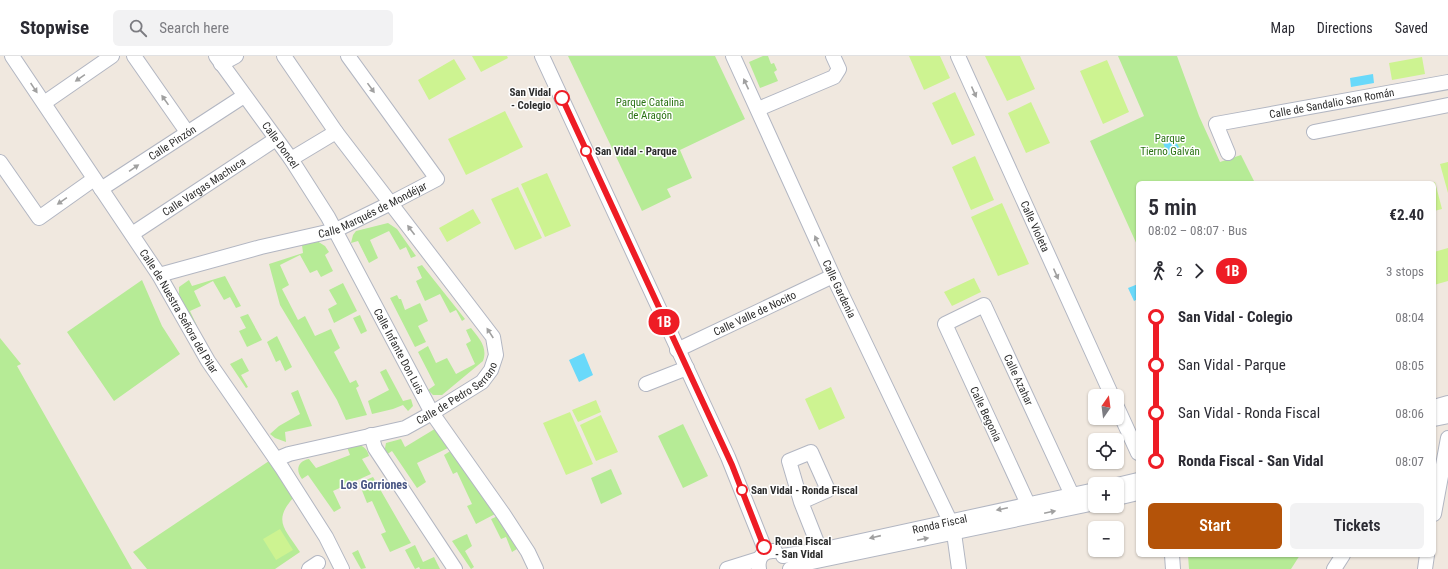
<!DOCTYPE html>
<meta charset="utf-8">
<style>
body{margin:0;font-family:"Roboto Condensed",sans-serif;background:#f2f2f3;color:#2b2b33;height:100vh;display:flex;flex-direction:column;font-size:15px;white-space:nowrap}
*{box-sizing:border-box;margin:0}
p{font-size:13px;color:#7c7c81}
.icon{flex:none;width:22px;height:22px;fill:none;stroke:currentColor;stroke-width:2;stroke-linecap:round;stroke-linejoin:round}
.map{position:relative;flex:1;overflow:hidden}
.side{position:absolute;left:1136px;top:125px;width:300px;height:376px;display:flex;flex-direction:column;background:#fff;border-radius:6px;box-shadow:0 1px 3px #0004}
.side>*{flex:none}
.badge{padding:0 8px;border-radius:13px;font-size:14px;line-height:26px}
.needle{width:26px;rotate:14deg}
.tools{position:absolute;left:1088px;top:333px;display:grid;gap:8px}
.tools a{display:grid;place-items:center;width:36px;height:36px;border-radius:6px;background:#fff;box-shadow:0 1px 3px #0004;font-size:20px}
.map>.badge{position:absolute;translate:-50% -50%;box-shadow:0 0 0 2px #fff}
.legs{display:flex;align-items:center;gap:6px;height:44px;padding:0 12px;font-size:13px}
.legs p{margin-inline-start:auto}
.overview{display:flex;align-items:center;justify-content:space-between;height:68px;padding:0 12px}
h1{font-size:22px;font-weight:600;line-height:30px}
.cta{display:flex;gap:8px;margin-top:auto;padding:8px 12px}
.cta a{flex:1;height:46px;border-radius:6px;background:#b45309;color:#fff;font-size:16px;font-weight:600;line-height:46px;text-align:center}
.cta a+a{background:#f2f2f3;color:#2b2b33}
ul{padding:0 12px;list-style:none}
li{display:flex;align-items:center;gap:14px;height:48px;font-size:15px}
li i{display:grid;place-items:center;width:6px;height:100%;margin:0 5px;background:currentColor}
li i::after{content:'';width:10px;height:10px;margin:-5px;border:3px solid;border-radius:50%;background:#fff}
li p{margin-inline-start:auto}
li:first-child i{background:linear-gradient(#0000 50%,currentColor 0)}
li:last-child i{background:linear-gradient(currentColor 50%,#0000 0)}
header{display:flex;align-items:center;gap:24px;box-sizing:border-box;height:56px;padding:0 20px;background:#fff;border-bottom:1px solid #e1e1e2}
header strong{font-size:19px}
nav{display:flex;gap:22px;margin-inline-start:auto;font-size:14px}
.search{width:280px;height:36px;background:#f2f2f3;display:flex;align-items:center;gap:10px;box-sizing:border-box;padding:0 14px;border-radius:6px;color:#7c7c81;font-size:15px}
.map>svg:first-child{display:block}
</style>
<header>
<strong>Stopwise</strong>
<div class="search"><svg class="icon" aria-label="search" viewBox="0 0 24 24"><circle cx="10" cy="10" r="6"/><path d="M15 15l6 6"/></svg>Search here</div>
<nav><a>Map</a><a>Directions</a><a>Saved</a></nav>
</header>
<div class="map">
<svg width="1448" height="513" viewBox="0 0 1448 513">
<rect width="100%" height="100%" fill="#f0e8df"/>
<path fill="#b6eb96" d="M568,0H715L745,63L680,94L692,122L667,133L671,141L642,155Z
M763,0H768L771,8L774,7L777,14L774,16L778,25L760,32L749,6Z
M1118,0H1177L1199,60L1220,106L1241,99L1255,127H1138V191L1090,85L1144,60Z
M388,167L397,173L416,200L411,202L406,191L400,194L389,175L370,184L378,202L369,207L358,185L351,187L353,179L356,175Z
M317,185L325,190L329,196L325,199L333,215L321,221L317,214L310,217L300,199L280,209L289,229L282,233L298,264L305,260L315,280L331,273L340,292L334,296L350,327L356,324L359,330L356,332L367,359L346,364L337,344L280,249L269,208L303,197L302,189Z
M422,209L465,263L462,265L456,254L450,257L440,238L425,245L416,225L422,222L417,211Z
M225,220L241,250L236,252L230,241L224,244L213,225L194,235L201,250L190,255L197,270L196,271L179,240V231L189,224L192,230Z
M142,224L162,270L180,298L114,345L67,276Z
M343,227L357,255L334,267L328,253L337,248L329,234Z
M397,239L399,243H401L405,254L420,247L428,265L418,270L426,286L415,291L390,242Z
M248,258L262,284L247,291L239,275L246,272L240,261Z
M360,259L367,275L361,278L353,262Z
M471,272C479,282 488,291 483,305L442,339H433L428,334L435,329L418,296L428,290L436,307L447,302L456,318L475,308L466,288L471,285L466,274Z
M277,280L292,311L285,315L280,304L276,306L267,286Z
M0,282L21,308L17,310L132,513H0Z
M242,302L249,315L241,319L248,331L246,332L230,308Z
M386,313L403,345L411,343L413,350L408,355L403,349L393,353L372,358L368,345L389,334L380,316Z
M298,334L312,370L285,376L286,386L275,382L270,378L279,370L300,358L291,337Z
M683,368L708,420L683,432L658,380Z
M438,371L450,391L417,407L426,426L417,432L392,395L386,399L385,392L386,387L401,383L405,391Z
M356,388C363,390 367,392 369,400L362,403L371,418L333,435L341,452L334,456L308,419L302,423C295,414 298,405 309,403L316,412L350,399L347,391Z
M452,394L497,457L476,468L467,450L472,448L457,416L453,418L444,399Z
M272,403L294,441C272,465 285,473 300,496L275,513H147L133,496Z
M611,413L622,438L601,448L591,422Z
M373,421L411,487L390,496L381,478L386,476L372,445L367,447L359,427Z
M498,460L517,493L512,496L506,481L501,483L491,463Z
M467,478L472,490L465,495L474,511L471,513L452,485Z
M415,489L423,506L434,501L440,513H420L419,511L415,513L405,494Z
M358,494L366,512L361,513L352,497Z
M1188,499H1300L1291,513H1189Z"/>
<path fill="#cdf391" d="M472,0H507L508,2L481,16Z
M909,0H940L950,22L924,34Z
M985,0H1020L1035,33L1007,45Z
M1422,1L1425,18L1392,24L1389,7Z
M454,3L466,23L429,44L418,24Z
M1107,4L1129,56L1103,68L1080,15Z
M955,36L975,79L952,89L932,47Z
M1031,46L1050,87L1026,97L1008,57Z
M505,55L523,91L466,119L448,83Z
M975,100L994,144L971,154L952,111Z
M1448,106V137L1440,108Z
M547,117L571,170L545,181L521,128Z
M1435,126L1442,153L1434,155V127H1433Z
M518,131L542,182L515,194L491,143Z
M1002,147L1029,208L998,220L971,161Z
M473,153L481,167L447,186L439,172Z
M1448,192V225L1434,229V196Z
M974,222L981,236L952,250L944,236Z
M831,331L845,362L819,374L805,343Z
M596,344L601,356L578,366L572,354Z
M570,356L593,408L566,419L543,367Z
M601,359L618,396L596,405L580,369Z
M280,473L293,494L276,504L263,483Z"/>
<path fill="#69d9fa" d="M1373,18L1374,27L1351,31L1350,22Z
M1174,82L1180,93L1168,99L1163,87Z
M1138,228V243L1134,245L1128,232Z
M584,297L593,319L579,326L569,304Z"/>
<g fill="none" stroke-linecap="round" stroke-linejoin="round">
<defs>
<g id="minor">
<path id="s1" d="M12,0L159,219L208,305L282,412L326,481L342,513"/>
<path d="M134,0L187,76"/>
<path id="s2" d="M216,0L291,103L328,161L432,357L504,459L528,496L536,513"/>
<path d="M284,0L336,76"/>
<path d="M542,0L728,401L766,496"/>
<path id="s3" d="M733,0L833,220L950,465"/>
<path id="s4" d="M958,0L1112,340"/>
<path d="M221,8L236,0"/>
<path d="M44,47L112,0"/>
<path d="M758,53L834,21L839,13L833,0"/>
<path d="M1314,76L1448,49"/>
<path id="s5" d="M1228,97L1216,68L1448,26"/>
<path d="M0,106L39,162L94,123"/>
<path id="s6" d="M101,133L244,40"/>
<path id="s7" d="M132,178L276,83"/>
<path id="s8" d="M159,219L261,191L336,174L391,147L437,123L348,0"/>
<path id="s9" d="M677,294L833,220"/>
<path d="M646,328L687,312"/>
<path d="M1117,351L1138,397"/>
<path d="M1434,351L1448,347"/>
<path d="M1434,363L1448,360"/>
<path d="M371,379L375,392L455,513"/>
<path id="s10" d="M277,403L289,398L405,372L432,357L482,326L491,314L496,299L493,281L336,76L291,103"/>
<path d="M1117,429L1138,424"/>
<path d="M1117,442L1138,437"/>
<path d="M801,446L828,434L811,396L789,405L801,446L820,494"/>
<path id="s11" d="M1028,448L945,268L984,249L1072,439"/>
<path d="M1434,458L1448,382"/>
<path d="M954,477L959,513"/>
<path d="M1172,499L1173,513"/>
<path id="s12" d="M783,500L820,494L1095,434"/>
<path d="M309,513L318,507"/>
<path d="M727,513L759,503"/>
<path d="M759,513C757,502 763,494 775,495"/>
<path d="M790,513L802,508L1095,447"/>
<path d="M1334,513L1343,499"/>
<path d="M1425,513L1427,499"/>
</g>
</defs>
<use href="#minor" stroke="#b2b6c2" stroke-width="16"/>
<use href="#minor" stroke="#fff" stroke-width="14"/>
</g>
<defs><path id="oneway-solid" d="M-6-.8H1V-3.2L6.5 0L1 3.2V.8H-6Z"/></defs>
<g fill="#a0a0a0">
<use href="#oneway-solid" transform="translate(80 22) rotate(145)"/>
<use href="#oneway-solid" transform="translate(746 28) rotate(-115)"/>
<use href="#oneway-solid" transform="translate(34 32) rotate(56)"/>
<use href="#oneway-solid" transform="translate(371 32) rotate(54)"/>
<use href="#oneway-solid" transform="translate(974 36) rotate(66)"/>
<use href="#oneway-solid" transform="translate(165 44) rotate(-125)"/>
<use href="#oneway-solid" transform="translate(134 112) rotate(-34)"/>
<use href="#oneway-solid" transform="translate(62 145) rotate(145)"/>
<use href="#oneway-solid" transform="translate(411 174) rotate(-127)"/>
<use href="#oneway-solid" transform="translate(817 185) rotate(-114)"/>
<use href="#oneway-solid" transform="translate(1056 218) rotate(66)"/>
<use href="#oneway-solid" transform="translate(490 277) rotate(-123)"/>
<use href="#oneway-solid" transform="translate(1002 453) rotate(168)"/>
<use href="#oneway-solid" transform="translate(1050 456) rotate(-12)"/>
<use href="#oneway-solid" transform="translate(875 481) rotate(167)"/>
<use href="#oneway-solid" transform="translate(923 483) rotate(-12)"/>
</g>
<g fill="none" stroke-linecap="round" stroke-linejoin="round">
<defs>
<path id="line-1" d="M562,42L732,409L764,491"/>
</defs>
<use href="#line-1" stroke="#fff" stroke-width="9"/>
<use href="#line-1" stroke="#ee1c25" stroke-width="6"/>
</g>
<g fill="#fff" stroke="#ee1c25" stroke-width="2">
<circle cx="562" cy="42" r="7"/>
<circle cx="586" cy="95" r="5"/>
<circle cx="742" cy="434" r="5"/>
<circle cx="764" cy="491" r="7"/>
</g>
<g text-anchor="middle" stroke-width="3" stroke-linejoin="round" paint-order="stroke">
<g font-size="11" font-weight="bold" fill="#2d2d2d" stroke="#fff" text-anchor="start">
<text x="551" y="40" text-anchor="end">San Vidal<tspan x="551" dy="13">- Colegio</tspan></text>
<text x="595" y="99">San Vidal - Parque</text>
<text x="751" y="438">San Vidal - Ronda Fiscal</text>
<text x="775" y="489">Ronda Fiscal<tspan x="775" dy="13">- San Vidal</tspan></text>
</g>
<g font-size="11" fill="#2b7314" stroke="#fff">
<text x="650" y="50">Parque Catalina<tspan x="650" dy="13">de Aragón</tspan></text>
<text x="1170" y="86">Parque<tspan x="1170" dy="13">Tierno Galván</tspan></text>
</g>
<g font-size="11" fill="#2d2d2d" stroke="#fff">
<text dy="4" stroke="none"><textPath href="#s5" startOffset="149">Calle de Sandalio San Román</textPath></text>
<text dy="4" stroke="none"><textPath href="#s6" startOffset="85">Calle Pinzón</textPath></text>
<text dy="4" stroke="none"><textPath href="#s2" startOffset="110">Calle Doncel</textPath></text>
<text dy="4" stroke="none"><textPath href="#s7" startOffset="86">Calle Vargas Machuca</textPath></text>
<text dy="4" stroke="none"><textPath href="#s8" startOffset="224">Calle Marqués de Mondéjar</textPath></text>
<text dy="4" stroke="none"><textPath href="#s4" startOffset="187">Calle Violeta</textPath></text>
<text dy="4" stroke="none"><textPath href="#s3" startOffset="256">Calle Gardenia</textPath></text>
<text dy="4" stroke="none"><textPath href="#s1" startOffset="305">Calle de Nuestra Señora del Pilar</textPath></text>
<text dy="4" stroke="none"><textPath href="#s9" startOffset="86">Calle Valle de Nocito</textPath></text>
<text dy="4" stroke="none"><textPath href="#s2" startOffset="348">Calle Infante Don Luis</textPath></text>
<text dy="4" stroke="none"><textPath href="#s11" startOffset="324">Calle Azahar</textPath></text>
<text dy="4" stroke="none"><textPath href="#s10" startOffset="195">Calle de Pedro Serrano</textPath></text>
<text transform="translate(986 358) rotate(65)" y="4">Calle Begonia</text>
<text dy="4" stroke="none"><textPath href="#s12" startOffset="160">Ronda Fiscal</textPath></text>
</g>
<g font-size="12" font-weight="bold" fill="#485583" stroke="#fff">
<text x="374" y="433">Los Gorriones</text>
</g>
</g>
</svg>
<div class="tools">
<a><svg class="needle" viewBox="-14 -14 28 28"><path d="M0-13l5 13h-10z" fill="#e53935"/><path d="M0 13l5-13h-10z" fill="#7c7c81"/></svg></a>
<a><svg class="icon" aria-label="locate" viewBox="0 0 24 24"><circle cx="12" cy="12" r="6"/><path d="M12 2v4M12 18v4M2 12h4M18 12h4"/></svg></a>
<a>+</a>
<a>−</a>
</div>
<b class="badge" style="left:664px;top:266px;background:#ee1c25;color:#fff">1B</b>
<section class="side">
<div class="overview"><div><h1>5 min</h1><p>08:02 – 08:07 · Bus</p></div><b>€2.40</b></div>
<div class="legs"><svg class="icon" aria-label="walk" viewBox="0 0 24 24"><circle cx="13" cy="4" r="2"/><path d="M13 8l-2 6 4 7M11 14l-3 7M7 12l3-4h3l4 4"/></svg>2<svg class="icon" aria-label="forward" viewBox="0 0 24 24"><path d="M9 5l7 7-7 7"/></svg><b class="badge" style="background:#ee1c25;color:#fff">1B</b><p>3 stops</p></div>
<ul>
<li><i style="color:#ee1c25"></i><b>San Vidal - Colegio</b><p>08:04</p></li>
<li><i style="color:#ee1c25"></i><span>San Vidal - Parque</span><p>08:05</p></li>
<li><i style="color:#ee1c25"></i><span>San Vidal - Ronda Fiscal</span><p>08:06</p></li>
<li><i style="color:#ee1c25"></i><b>Ronda Fiscal - San Vidal</b><p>08:07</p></li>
</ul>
<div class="cta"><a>Start</a><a>Tickets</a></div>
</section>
</div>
